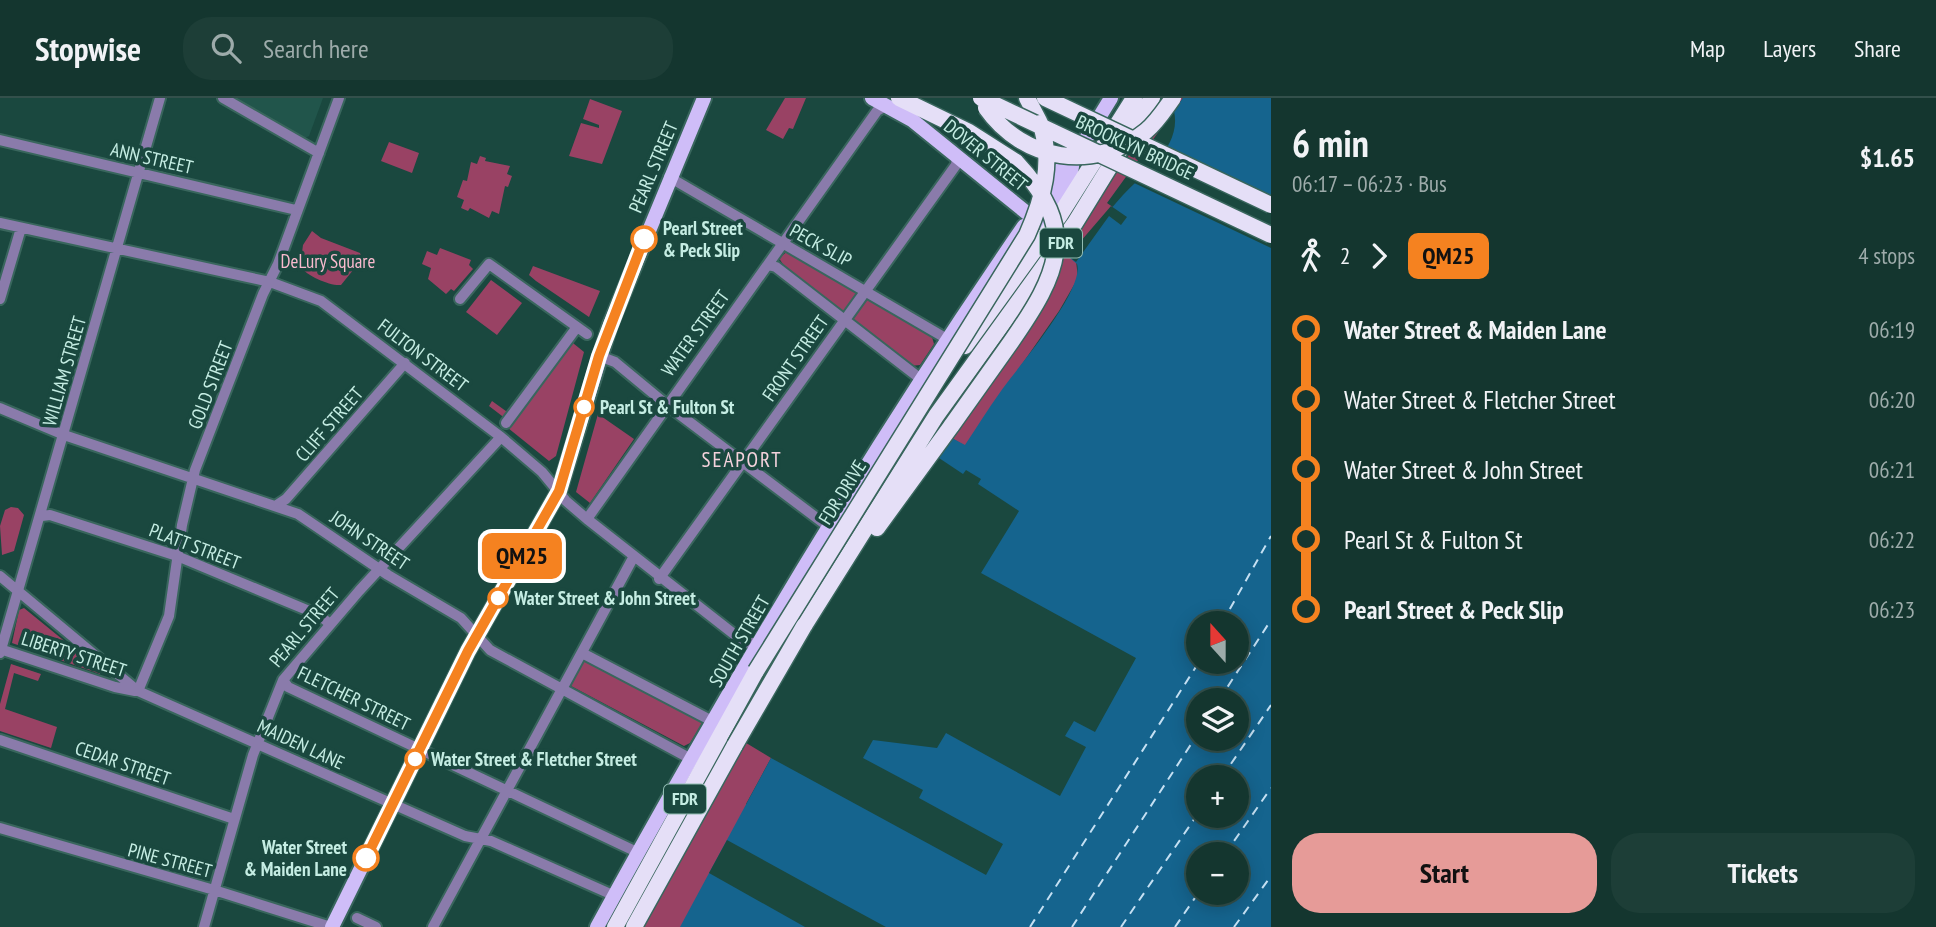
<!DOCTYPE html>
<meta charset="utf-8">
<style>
body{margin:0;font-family:"PT Sans Narrow",sans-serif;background:#1d3e37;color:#f1f3f6;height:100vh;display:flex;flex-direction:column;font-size:26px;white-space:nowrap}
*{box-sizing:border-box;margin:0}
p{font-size:23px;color:#9dabaa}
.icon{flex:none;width:38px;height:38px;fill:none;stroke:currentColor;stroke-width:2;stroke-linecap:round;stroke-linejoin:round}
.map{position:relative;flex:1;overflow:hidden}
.panel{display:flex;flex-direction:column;background:#14362f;width:665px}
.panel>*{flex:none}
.badge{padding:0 14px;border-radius:10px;font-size:24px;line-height:46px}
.needle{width:46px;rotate:339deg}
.buttons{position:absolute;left:1186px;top:513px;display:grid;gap:14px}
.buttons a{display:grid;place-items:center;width:63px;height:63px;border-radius:50%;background:#14362f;box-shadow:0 4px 18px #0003,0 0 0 2px #33504b;font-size:35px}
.map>.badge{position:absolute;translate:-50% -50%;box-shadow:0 0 0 4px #fff}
.legs{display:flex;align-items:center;gap:10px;height:77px;padding:0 21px;font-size:23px}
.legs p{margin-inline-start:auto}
.head{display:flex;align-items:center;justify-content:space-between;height:119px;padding:0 21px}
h1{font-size:38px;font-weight:600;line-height:52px}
.action{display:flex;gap:14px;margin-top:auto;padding:14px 21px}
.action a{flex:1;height:80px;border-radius:28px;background:#e69b98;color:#111;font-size:28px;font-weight:600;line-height:80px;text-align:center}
.action a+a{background:#1d3e37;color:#f1f3f6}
ul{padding:0 21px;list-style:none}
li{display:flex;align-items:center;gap:24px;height:70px;font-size:26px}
li i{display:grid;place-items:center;width:10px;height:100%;margin:0 9px;background:currentColor}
li i::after{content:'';width:18px;height:18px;margin:-9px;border:5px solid;border-radius:50%;background:#14362f}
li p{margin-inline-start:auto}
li:first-child i{background:linear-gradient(#0000 50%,currentColor 0)}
li:last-child i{background:linear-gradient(currentColor 50%,#0000 0)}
header{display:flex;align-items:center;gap:42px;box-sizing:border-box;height:98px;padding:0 35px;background:#14362f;border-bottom:2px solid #33504b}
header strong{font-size:33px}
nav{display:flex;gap:38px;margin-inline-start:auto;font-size:24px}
.search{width:490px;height:63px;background:#1d3e37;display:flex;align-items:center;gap:18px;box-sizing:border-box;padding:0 24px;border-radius:28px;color:#9dabaa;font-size:26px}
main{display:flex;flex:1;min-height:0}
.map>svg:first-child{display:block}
</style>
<header>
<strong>Stopwise</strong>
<div class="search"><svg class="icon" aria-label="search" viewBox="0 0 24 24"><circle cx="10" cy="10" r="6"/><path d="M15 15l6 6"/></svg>Search here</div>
<nav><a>Map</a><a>Layers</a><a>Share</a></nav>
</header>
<main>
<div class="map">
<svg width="1271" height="829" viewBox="0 0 1271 829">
<rect width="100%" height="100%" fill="#1a483f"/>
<path fill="#21554b" d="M235,0H323L309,38L305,40Z"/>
<path fill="#994264" d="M785,0H806L793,31L789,30L783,41L766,32Z
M1171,0H1183L1107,105L1127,119L1076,163L1078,180L1059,213L965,348L945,336L1098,99Z
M590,1L622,13L602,66L569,58L581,25L599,30V27L583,21Z
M389,44L419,55L412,75L381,63Z
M480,58L486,60L485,63L510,68L507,76L512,78L508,89L505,88L499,116L492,113L489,120L470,110L468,113L461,110L464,102L457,99L463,82L467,83L471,64L477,66Z
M312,133L321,140L360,155L362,161L341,187C329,188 308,178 300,169L303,147Z
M440,150L471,162L469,167L473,171L454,193L451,191L446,196L428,181L431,170L422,166L427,153L437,157Z
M788,153L932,239L934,246L920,267L910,268L784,168L779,160Z
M533,168L600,193L589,219L536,183L529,177Z
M491,182L522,205L497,237L466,214Z
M568,241L584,254L556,358L549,363L503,326L506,321L489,308L492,303L510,316Z
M598,316L634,341L590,405L576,394Z
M11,409L18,410L24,417L14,453L2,457L0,428L5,412Z
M24,510L100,572V576L12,545L19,512Z
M584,560L703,624L690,645L684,648L571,588Z
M11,566L41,576L38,583L14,575L5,611L57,629L51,650L0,633V606Z
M728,634L771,660L746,706L886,829H612Z"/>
<path fill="#15648e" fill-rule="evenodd" d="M1183,0H1271V829H680L771,660L986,777L1003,746L919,700L923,692L863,660L873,642L937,650L946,635L1060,698L1086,649L1065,638L1074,623L1095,634L1136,560L981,475L1019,413L978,386L981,381L966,372L963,376L936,358L950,339L965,347C977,329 988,311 1001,293C1017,270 1085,192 1077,166L1070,160C1088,139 1105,117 1123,97C1144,75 1182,49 1174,13ZM1199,525H1237V564H1199ZM1199,602H1237V640H1199ZM1199,679H1237V718H1199ZM1199,756H1237V794H1199Z"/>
<path fill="#1a483f" d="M1163,48L1271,99V150L1132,84L1146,73Z
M1111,108L1127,119L1121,127L1109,118L1076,164L1068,158Z
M727,742L838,803L886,829H805L709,775Z"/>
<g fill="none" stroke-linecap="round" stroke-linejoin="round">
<path stroke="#c5e0f3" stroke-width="2" stroke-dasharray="9 7" stroke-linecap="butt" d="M1222,525L1271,438
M1219,602L1271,522
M1222,679L1271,607
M1225,756L1271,690
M1030,829L1199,564
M1072,829L1199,634
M1121,829L1199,714
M1175,829L1199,794
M1234,829L1271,778"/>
<defs>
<path id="minor" d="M223,0L319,55
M0,42L296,112
M669,79L954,245
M0,125L270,184L321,203L501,339L542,374L566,403L587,421L744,544L758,546
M768,167L776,169L922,282
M0,201L21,130
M460,201L489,166L587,236
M599,258L615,264L667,307L830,430
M0,310L64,337L298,416L388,477L461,520L490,552L691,661
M506,325L577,229
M277,407L286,401L405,265
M42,418L50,417L177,458L319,517L330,526
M587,421L877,13L887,7
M0,478L138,593L465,738L491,743L615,798
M659,481L956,67L957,59
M0,551L115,589L135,593
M0,555L160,0
M582,555L714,624
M283,582L288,589L639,755
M138,593L169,518L182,427L195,372L263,196L278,166L339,0
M0,642L234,721
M0,730L214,792L331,829
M357,820L376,829
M204,829L253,657L283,582L359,493L501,339
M433,829L633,460"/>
<path id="major" d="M872,0L912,22L1038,124
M1043,99L1062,69L1073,62L1111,0
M1045,113L1071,75L1073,62
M332,829L468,553L559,393L610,227L704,0
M597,829C728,590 869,353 1024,128"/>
<path id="highway" d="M899,0L969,34L1016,64
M1027,0L1040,25
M965,248L1060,117L1134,0
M877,430L952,327
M804,528L936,318L1075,125L1152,0
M615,829L756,573
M634,829L735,647"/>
</defs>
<use href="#minor" stroke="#39665d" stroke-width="14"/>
<use href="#major" stroke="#39665d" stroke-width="18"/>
<use href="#highway" stroke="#39665d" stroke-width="19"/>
<use href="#minor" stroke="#8a7bab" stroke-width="10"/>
<use href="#major" stroke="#cfbdf8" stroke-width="14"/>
<use href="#highway" stroke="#e5dff7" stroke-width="16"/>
<defs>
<path id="highway-bridge" d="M981,0L1271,137
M1045,0L1271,107
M986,10C1023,63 1095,75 1146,33C1157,24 1165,11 1173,0
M952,327C972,299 992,271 1011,244C1059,175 1080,132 1016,64
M756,573L1027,137C1043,101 1054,63 1040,25
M735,647L804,528"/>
</defs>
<use href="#highway-bridge" stroke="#39665d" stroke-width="19" stroke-linecap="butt"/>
<use href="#highway-bridge" stroke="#e5dff7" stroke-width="16"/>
</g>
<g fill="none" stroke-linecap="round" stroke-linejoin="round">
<defs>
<path id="line-1" d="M366,760L468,553L559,393L599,258L644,141"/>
</defs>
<use href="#line-1" stroke="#fff" stroke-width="16"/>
<use href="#line-1" stroke="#f58220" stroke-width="10"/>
</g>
<g fill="#fff" stroke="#f58220" stroke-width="3.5">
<circle cx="644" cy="141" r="12"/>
<circle cx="584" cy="309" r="9"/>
<circle cx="498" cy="500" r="9"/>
<circle cx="415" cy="661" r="9"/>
<circle cx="366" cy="760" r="12"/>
</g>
<g text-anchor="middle" stroke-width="7" stroke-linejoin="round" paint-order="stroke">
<g fill="#1a483f" stroke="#92bcb2" stroke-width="2">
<rect x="1040" y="130.5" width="42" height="29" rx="5"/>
<rect x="664" y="686.5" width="42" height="29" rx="5"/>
</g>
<g font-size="18" font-weight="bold" fill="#c5ede3">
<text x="1061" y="151">FDR</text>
<text x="685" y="707">FDR</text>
</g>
<g font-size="19" fill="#c5ede3" stroke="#1a483f">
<text transform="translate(1135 49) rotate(25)" y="7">BROOKLYN BRIDGE</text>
<text transform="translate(986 57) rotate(39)" y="7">DOVER STREET</text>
<text transform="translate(152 60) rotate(13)" y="7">ANN STREET</text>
<text transform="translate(653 69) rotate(-67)" y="7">PEARL STREET</text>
<text transform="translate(821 147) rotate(29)" y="7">PECK SLIP</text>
<text transform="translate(695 235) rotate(-54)" y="7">WATER STREET</text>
<text transform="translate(423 257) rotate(37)" y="7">FULTON STREET</text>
<text transform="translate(795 260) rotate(-55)" y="7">FRONT STREET</text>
<text transform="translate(64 273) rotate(-74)" y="7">WILLIAM STREET</text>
<text transform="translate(210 287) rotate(-69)" y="7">GOLD STREET</text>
<text transform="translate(329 326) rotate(-49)" y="7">CLIFF STREET</text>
<text transform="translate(842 394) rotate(-58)" y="7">FDR DRIVE</text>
<text transform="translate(370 442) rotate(34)" y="7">JOHN STREET</text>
<text transform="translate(195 448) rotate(21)" y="7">PLATT STREET</text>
<text transform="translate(304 529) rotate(-50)" y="7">PEARL STREET</text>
<text transform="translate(739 543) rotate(-60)" y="7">SOUTH STREET</text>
<text transform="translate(74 556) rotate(18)" y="7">LIBERTY STREET</text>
<text transform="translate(354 600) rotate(26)" y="7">FLETCHER STREET</text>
<text transform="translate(301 646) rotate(25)" y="7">MAIDEN LANE</text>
<text transform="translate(123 665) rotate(19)" y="7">CEDAR STREET</text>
<text transform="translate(170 762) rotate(15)" y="7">PINE STREET</text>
</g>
<g font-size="19" font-weight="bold" fill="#c5ede3" stroke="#1a483f" text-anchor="start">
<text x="663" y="137">Pearl Street<tspan x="663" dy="22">&amp; Peck Slip</tspan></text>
<text x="600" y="316">Pearl St &amp; Fulton St</text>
<text x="514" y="507">Water Street &amp; John Street</text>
<text x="431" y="668">Water Street &amp; Fletcher Street</text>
<text x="347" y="756" text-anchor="end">Water Street<tspan x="347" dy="22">&amp; Maiden Lane</tspan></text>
</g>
<g font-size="19" fill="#f9bace" stroke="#1a483f">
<text x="328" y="170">DeLury Square</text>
</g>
<g font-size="21" letter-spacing="2" fill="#f4d2dc" stroke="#1a483f">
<text x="742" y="369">SEAPORT</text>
</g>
</g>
</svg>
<div class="buttons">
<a><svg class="needle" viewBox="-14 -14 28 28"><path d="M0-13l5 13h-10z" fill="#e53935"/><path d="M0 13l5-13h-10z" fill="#9dabaa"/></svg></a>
<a><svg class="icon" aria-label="layers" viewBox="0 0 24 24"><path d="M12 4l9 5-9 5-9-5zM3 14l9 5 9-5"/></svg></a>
<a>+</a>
<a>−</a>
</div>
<b class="badge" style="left:522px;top:458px;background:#f58220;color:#111">QM25</b>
</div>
<section class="panel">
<div class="head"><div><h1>6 min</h1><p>06:17 – 06:23 · Bus</p></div><b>$1.65</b></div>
<div class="legs"><svg class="icon" aria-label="walk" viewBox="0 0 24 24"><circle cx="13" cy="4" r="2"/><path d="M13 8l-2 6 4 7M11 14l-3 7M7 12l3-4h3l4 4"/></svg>2<svg class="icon" aria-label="forward" viewBox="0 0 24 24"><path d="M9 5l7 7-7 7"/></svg><b class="badge" style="background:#f58220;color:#111">QM25</b><p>4 stops</p></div>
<ul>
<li><i style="color:#f58220"></i><b>Water Street &amp; Maiden Lane</b><p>06:19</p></li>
<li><i style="color:#f58220"></i><span>Water Street &amp; Fletcher Street</span><p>06:20</p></li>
<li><i style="color:#f58220"></i><span>Water Street &amp; John Street</span><p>06:21</p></li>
<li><i style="color:#f58220"></i><span>Pearl St &amp; Fulton St</span><p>06:22</p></li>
<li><i style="color:#f58220"></i><b>Pearl Street &amp; Peck Slip</b><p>06:23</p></li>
</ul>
<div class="action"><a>Start</a><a>Tickets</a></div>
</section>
</main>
